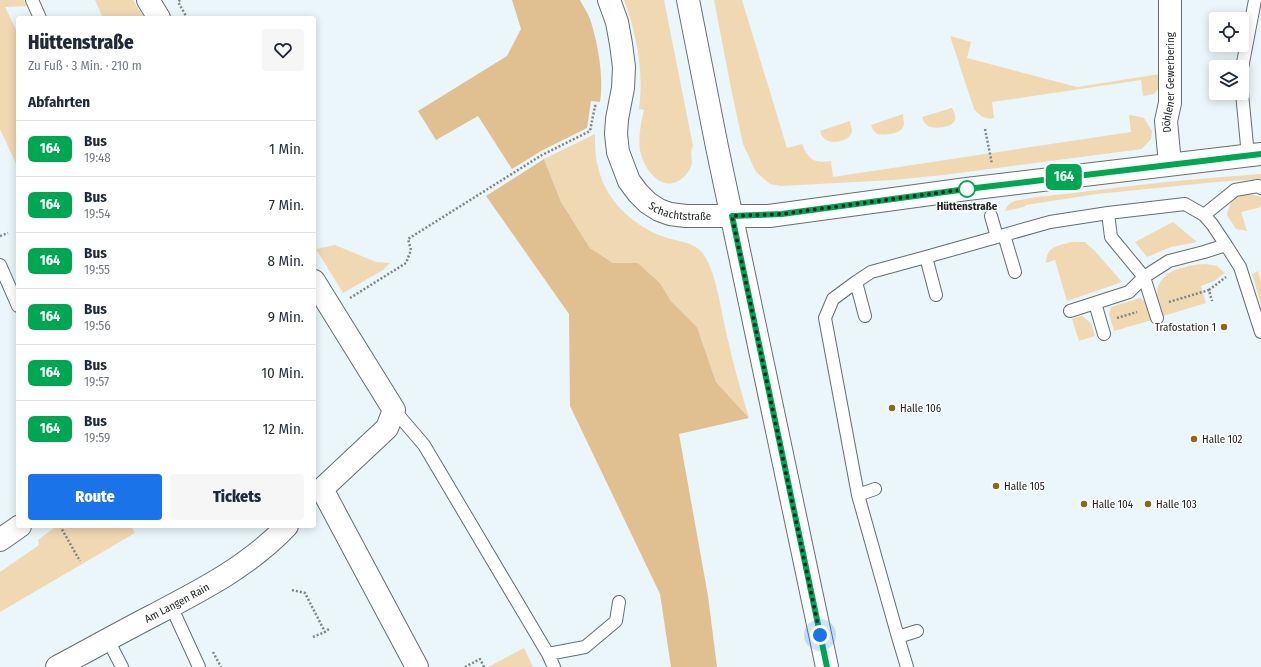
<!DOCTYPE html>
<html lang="de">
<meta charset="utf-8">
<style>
body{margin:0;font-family:"Fira Sans Condensed",sans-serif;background:#f6f6f7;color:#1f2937;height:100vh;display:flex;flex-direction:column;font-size:15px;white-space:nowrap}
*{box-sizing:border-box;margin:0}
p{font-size:13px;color:#747a83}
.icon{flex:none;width:22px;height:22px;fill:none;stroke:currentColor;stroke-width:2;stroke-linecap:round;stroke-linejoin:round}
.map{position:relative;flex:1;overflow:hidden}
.sheet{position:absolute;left:16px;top:16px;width:300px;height:512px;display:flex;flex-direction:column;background:#fff;border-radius:4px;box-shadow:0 2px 10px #0003}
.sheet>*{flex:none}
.badge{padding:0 8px;border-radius:6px;font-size:14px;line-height:26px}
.fabs{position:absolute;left:1209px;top:12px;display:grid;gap:8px}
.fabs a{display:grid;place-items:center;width:40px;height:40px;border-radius:4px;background:#fff;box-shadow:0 2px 10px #0003;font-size:20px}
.you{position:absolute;width:20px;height:20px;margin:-10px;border:3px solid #fff;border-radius:50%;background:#1a73e8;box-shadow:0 0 0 6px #1a73e833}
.map>.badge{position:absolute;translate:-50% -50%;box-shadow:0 0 0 2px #fff}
h2{padding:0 12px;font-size:15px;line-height:36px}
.round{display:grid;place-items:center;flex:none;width:42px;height:42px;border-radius:4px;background:#f6f6f7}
.headline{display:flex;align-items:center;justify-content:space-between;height:68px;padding:0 12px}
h1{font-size:19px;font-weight:800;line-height:30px}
.primary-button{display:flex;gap:8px;margin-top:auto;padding:8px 12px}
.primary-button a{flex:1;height:46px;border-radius:4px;background:#1a73e8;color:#fff;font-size:16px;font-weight:800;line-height:46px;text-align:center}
.primary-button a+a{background:#f6f6f7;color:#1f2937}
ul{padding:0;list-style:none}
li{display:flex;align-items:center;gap:12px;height:56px;padding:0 12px;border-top:1px solid #e0e1e3}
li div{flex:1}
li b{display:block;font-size:15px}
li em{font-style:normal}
li .badge{min-width:44px;font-weight:700;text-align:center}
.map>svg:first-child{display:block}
</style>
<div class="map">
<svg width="1261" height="667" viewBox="0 0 1261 667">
<rect width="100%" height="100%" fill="#eaf6f9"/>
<path fill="#f0d8b3" d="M0,0H24L27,6L5,7L17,32H18V168L0,129Z
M95,0H133L144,18H103Z
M624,0H664L693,146C688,155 696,162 688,172C668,199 644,173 640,150C638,136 641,123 644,110L639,109C644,72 637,35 624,0Z
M714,0H742L787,148L802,144C808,159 814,164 831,161L833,177L1131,132L1129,115L1136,116L1144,118L1152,131L1151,139L1142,149L943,175L893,180L781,186L770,184L756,172L743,144L732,93Z
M950,36L971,42L967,58L1077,87L1160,74L1162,84L1154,94L1143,96L1141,80L992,102L994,118C985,120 980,116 974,109Z
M952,108C954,111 956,116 955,120C953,128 932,130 927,125C924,123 923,120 922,117Z
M903,114C903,117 904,121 904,125C901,135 885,135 877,134L873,130L871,125Z
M850,121C850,124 852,128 852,131C851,141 832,145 825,139C822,137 821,134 820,131Z
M595,134C595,145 595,157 598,167C605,200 633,226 664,237C679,242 694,241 704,255C716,272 722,315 727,336C733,364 741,391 749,418L716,382L697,327L671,301L660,283L638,263H613L590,248L561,202L544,159Z
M1261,174V179L1217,182L1097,194L1026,205L1024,207L1005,211C1007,206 1009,203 1015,201C1036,196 1060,195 1082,192C1141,184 1201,178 1261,174Z
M1249,194L1261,197V207L1241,212L1247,231L1236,229L1227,215C1231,199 1234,197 1249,194Z
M1173,222L1197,242L1171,247L1147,257L1135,242Z
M1071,242H1085L1095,251L1122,282L1067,301L1055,260L1046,263C1046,246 1058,246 1071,242Z
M335,245L376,262L390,263L383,270L343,293L316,249Z
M1206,264L1217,266L1225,273L1214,281L1201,286L1206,303L1163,316C1161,309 1156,300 1157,292C1159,269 1189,265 1206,264Z
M1258,271L1261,283V304L1252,274Z
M1140,298L1146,302L1152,320L1114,331L1109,314L1111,307Z
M1082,316L1091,323L1095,336L1079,341L1072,319Z
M53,526H131L135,533L0,612V572L39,545L38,540L54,528Z
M524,648L533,667H488Z"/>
<path fill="#e0c091" d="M512,0H580C583,6 588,13 590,19C598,43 604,77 600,102L591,101L587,128L541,151L512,169L478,116L436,140L418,111L507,56L521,29Z
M544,159L561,202L590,248L613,263H638L660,283L671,301L697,327L716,382L749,418L679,434L708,596L717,667H671L660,594L570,406L569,314L486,196Z"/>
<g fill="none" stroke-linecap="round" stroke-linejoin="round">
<defs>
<path id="lane" d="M32,0L40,18
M1242,68L1255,0
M1242,93L1248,156
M1204,215L1185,204L1108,213L1111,237L1144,277L1169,261L1204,252L1226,245L1240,267L1261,332
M991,216L997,237L1004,235
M1226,245L1212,224L1204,215L1235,190L1258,186L1261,188
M0,265L18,306
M1015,272L1004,235L1050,222L1108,213
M856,282L833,299L825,318L858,495L875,489
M936,295L926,257L997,237
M1095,303L1104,334
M1070,311L1129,292L1144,277L1157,318
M865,316L856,282L871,272L926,257
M394,410L424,445L548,654L554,667
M858,495L898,637L917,631
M171,606L199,667
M898,637L907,667
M108,640L122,667
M548,654L585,647L616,621L619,602"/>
<g id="street">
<path d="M148,0L159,18"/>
<path id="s1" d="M609,0L617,22L621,44L624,67L623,88L617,119L616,134L618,152L629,181L638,193L648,203L659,210L670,214L686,216H769L967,189L1261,154"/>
<path id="s2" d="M1170,164L1166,121L1170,103V0"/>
<path d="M314,281L394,410L387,428L322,489L417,667"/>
<path d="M0,540L20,526"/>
<path id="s3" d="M57,667C89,650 121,632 154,615C202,590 249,566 287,526"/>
</g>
<path id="secondary" d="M688,0L717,147L827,667"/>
</defs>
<use href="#lane" stroke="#646e71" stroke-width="14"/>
<use href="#street" stroke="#646e71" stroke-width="24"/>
<use href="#secondary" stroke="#646e71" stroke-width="24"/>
<path stroke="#7e8587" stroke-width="2.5" stroke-dasharray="2 2" stroke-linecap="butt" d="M180,0L178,2L186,16
M985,129L992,164
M0,236L8,233
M1209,290L1226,277
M350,298L406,263L411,250L408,239L542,155L590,131L595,106H598
M1169,302L1209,290L1212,301
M1117,318L1137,312
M60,526L80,561
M292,590L305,593L325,632L329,629
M313,637L325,632
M213,652L221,667
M465,667L480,659L484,667"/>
<use href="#lane" stroke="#fff" stroke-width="12"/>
<use href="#street" stroke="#fff" stroke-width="22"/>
<use href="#secondary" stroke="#fff" stroke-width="22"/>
</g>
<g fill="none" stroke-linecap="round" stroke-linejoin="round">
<defs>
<path id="line" d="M827,667L732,216L782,214L967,189L1261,154"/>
</defs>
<use href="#line" stroke="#fff" stroke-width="9"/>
<use href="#line" stroke="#00a651" stroke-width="6"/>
<path stroke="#212526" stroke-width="4" stroke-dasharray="0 7.2" d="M820,635L732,216L782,214L967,189"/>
</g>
<circle fill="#fff" stroke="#00a651" stroke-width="2" cx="967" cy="189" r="8"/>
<g fill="#936712" stroke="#fff" stroke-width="1.5">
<circle cx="1224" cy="327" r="4"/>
<circle cx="892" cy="408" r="4"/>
<circle cx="1194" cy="439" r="4"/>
<circle cx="996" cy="486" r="4"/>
<circle cx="1084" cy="504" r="4"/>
<circle cx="1148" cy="504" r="4"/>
</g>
<g text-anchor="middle" stroke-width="3" stroke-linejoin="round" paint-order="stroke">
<g font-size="11" fill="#212526" stroke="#fff">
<text dy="4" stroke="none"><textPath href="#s2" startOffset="82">Döhlener Gewerbering</textPath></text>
<text dy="4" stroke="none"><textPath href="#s1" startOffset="249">Schachtstraße</textPath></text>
<text dy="4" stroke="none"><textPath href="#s3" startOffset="136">Am Langen Rain</textPath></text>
</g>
<g font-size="11" font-weight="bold" fill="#212526" stroke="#fff">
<text x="967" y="210">Hüttenstraße</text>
</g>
<g font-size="11" fill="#212526" stroke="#fff" text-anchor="start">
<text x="1216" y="331" text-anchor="end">Trafostation 1</text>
<text x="900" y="412">Halle 106</text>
<text x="1202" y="443">Halle 102</text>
<text x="1004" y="490">Halle 105</text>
<text x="1092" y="508">Halle 104</text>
<text x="1156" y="508">Halle 103</text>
</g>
</g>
</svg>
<div class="fabs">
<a><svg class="icon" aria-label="locate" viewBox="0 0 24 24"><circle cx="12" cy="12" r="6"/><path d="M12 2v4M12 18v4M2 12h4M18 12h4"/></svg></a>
<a><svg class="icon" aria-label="layers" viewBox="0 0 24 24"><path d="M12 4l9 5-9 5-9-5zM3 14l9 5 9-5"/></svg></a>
</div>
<div class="you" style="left:820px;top:635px"></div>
<b class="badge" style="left:1064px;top:177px;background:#00a651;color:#fff">164</b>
<section class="sheet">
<div class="headline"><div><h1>Hüttenstraße</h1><p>Zu Fuß · 3 Min. · 210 m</p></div><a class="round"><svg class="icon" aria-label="heart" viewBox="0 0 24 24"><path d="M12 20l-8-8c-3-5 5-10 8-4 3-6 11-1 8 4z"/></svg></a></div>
<h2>Abfahrten</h2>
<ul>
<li><span class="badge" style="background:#00a651;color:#fff">164</span><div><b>Bus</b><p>19:48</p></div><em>1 Min.</em></li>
<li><span class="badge" style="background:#00a651;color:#fff">164</span><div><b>Bus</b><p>19:54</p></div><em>7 Min.</em></li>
<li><span class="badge" style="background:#00a651;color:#fff">164</span><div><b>Bus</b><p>19:55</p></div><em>8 Min.</em></li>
<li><span class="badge" style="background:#00a651;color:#fff">164</span><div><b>Bus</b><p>19:56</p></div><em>9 Min.</em></li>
<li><span class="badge" style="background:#00a651;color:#fff">164</span><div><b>Bus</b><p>19:57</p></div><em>10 Min.</em></li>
<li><span class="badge" style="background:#00a651;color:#fff">164</span><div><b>Bus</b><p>19:59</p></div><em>12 Min.</em></li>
</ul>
<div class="primary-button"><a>Route</a><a>Tickets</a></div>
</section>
</div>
